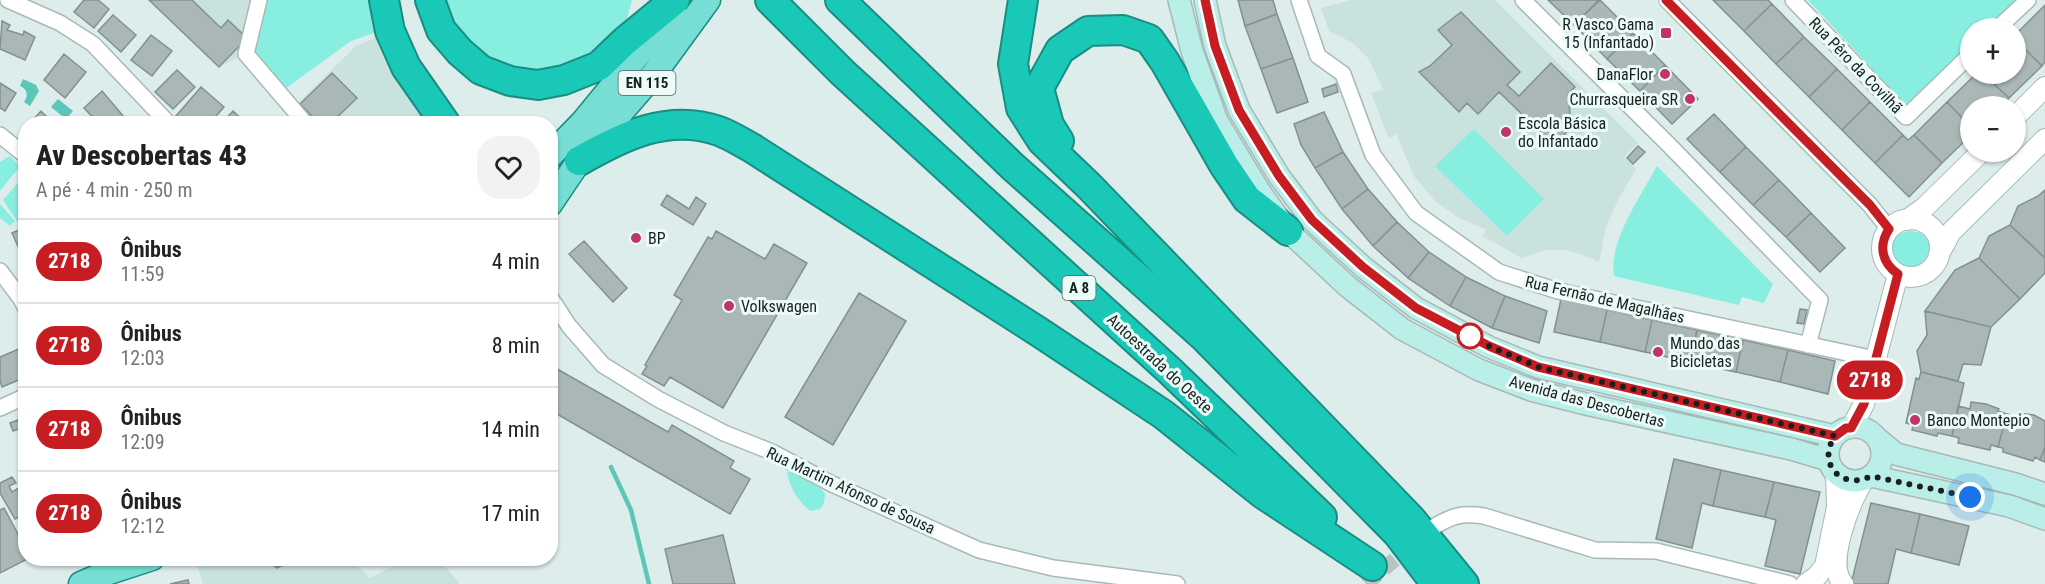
<!DOCTYPE html>
<html lang="pt">
<meta charset="utf-8">
<style>
body{margin:0;font-family:"Roboto Condensed",sans-serif;background:#f2f2f2;color:#222;height:100vh;display:flex;flex-direction:column;font-size:22px;white-space:nowrap}
*{box-sizing:border-box;margin:0}
p{font-size:20px;color:#767676}
.icon{flex:none;width:33px;height:33px;fill:none;stroke:currentColor;stroke-width:2;stroke-linecap:round;stroke-linejoin:round}
.map{position:relative;flex:1;overflow:hidden}
.side{position:absolute;left:18px;top:116px;width:540px;height:450px;display:flex;flex-direction:column;background:#fff;border-radius:24px;box-shadow:0 2px 4px #0004}
.side>*{flex:none}
.badge{padding:0 12px;border-radius:20px;font-size:21px;line-height:39px}
.buttons{position:absolute;left:1960px;top:18px;display:grid;gap:12px}
.buttons a{display:grid;place-items:center;width:66px;height:66px;border-radius:50%;background:#fff;box-shadow:0 2px 4px #0004;font-size:30px}
.you{position:absolute;width:30px;height:30px;margin:-15px;border:4px solid #fff;border-radius:50%;background:#1a73e8;box-shadow:0 0 0 9px #1a73e833}
.map>.badge{position:absolute;translate:-50% -50%;box-shadow:0 0 0 3px #fff}
.round{display:grid;place-items:center;flex:none;width:63px;height:63px;border-radius:24px;background:#f2f2f2}
.head{display:flex;align-items:center;justify-content:space-between;height:102px;padding:0 18px}
h1{font-size:28px;font-weight:800;line-height:45px}
ul{padding:0;list-style:none}
li{display:flex;align-items:center;gap:18px;height:84px;padding:0 18px;border-top:2px solid #e0e0e0}
li div{flex:1}
li b{display:block;font-size:22px}
li em{font-style:normal}
li .badge{min-width:66px;font-weight:700;text-align:center}
.map>svg:first-child{display:block}
</style>
<div class="map">
<svg width="2045" height="584" viewBox="0 0 2045 584">
<rect width="100%" height="100%" fill="#ddedeb"/>
<path fill="#c9e2de" d="M149,0H259L246,54L219,67Z
M1351,0H1495L1638,143L1624,157L1636,169L1619,198L1606,227L1599,262L1577,253L1564,250H1546L1522,258L1482,236L1486,230L1459,218L1435,201L1414,176L1396,134L1389,138L1385,129L1371,93L1383,89L1368,58L1353,43L1329,31L1321,8Z
M378,37L432,123H315L297,104L356,46Z
M195,558H349L370,578L408,558H438L460,584H203Z"/>
<path fill="#88eee0" d="M259,0H377L383,30L351,41L285,89L246,54Z
M432,0H632L620,46L543,84L460,52Z
M1808,0H2017L1987,28H1971V44L1906,105Z
M1474,129L1544,199L1507,236L1435,166Z
M10,156L20,166L0,191V162Z
M1657,166L1773,284L1764,303L1742,297L1739,305L1614,276C1608,242 1641,196 1657,166Z
M21,179L25,184V221L18,223L3,200Z
M0,204L15,221L10,226L0,218Z
M1890 252a21 21 0 1 1 42 0a21 21 0 1 1-42 0Z
M790,471C804,474 816,481 825,494L824,503L820,509L810,511C798,501 790,488 787,473Z"/>
<path fill="#5cc6b9" d="M23,79L36,85L39,91L30,106L24,102C29,95 27,89 20,86Z
M58,99L73,111L66,119L51,107Z"/>
<g fill="none" stroke-linecap="round" stroke-linejoin="round">
<path stroke="#5cc6b9" stroke-width="4.5" d="M611,467L631,510L649,584"/>
</g>
<path fill="#a9b8b6" stroke="#82918f" stroke-width="1.5" d="M84,0H98L109,9L94,28L74,12Z
M149,0H192L221,28L228,20L247,38L219,67Z
M1238,0H1273L1277,14L1245,26Z
M1548,0H1599L1574,25Z
M1600,0L1633,33L1607,59L1574,25Z
M1713,0H1768L1772,4L1744,31Z
M1772,4L1804,37L1776,64L1744,31Z
M2045,5V62L2042,66L2016,40V34Z
M1461,12L1520,72L1507,85L1519,96L1551,63L1575,87L1568,94L1571,123L1564,136L1554,145L1499,92L1478,114L1467,103L1459,112L1419,72L1430,66L1452,45L1438,30Z
M1277,14L1293,58L1261,69L1245,26Z
M113,15L136,35L121,52L98,31Z
M2,21L10,25L7,30L23,35L24,31L35,37L25,60L0,49Z
M1633,33L1665,65L1640,91L1607,59Z
M151,35L172,51L152,76L131,60Z
M1804,37L1837,69L1809,97L1776,64Z
M2016,40L2042,66L2009,98L1983,74H2016Z
M64,54L86,72L65,98L44,80Z
M1293,58L1308,102L1277,113L1261,69Z
M1665,65L1698,99L1672,124L1640,91Z
M1837,69L1870,102L1842,130L1809,97Z
M177,70L195,87L173,109L155,92Z
M332,73L357,98L331,123H319L300,104Z
M1976,74H1983L2009,98L2000,106H1971V127L1947,102Z
M0,83L16,93L5,111L0,108Z
M1336,84L1338,92L1324,97L1322,89Z
M201,87L224,107L210,123H184L176,116Z
M102,91L124,117L118,123H98L84,108Z
M1870,102L1903,135L1875,163L1842,130Z
M1947,102L1971,127V135L1942,163L1914,135Z
M41,111L53,123H30Z
M233,111L246,123H222Z
M1324,112L1343,152L1315,168L1301,145L1294,124Z
M1714,114L1746,147L1720,172L1687,139Z
M1903,135L1908,140L1914,135L1942,163L1909,197L1875,163Z
M1638,146L1645,152L1633,164L1627,158Z
M1746,147L1779,180L1753,205L1720,172Z
M1343,152L1368,189L1342,209L1315,168Z
M1779,180L1811,213L1786,237L1753,205Z
M1368,189L1397,222L1373,246L1342,209Z
M2045,190V258L2010,225L2018,206L2038,196Z
M667,195L689,209L696,197L706,204L693,225L661,205Z
M1811,213L1845,248L1820,272L1786,237Z
M1397,222L1429,252L1408,278L1373,246Z
M2010,225L2045,258V273L2020,299L1979,258L1989,236Z
M26,227V262H25L12,233Z
M716,231L765,259L774,244L807,263L723,408L670,377L664,386L642,374L647,366L645,365L682,300L674,295L708,237L712,239Z
M584,241L627,288L613,302L569,254Z
M1429,252L1466,277L1450,306L1408,278Z
M1979,258L2020,299L1991,327L1925,311L1955,270Z
M1466,277L1505,296L1492,328L1450,306Z
M859,293L906,321L833,445L785,417Z
M1505,296L1547,311L1539,343L1492,328Z
M1561,299L1607,310L1600,342L1554,332Z
M1800,309L1807,310L1804,324L1797,323Z
M1607,310L1652,320L1645,352L1600,342Z
M1925,311L1991,327L1981,365L1963,364L1958,381L1921,372L1917,351L1927,335Z
M1652,320L1697,330L1690,362L1645,352Z
M1697,330L1743,340L1736,372L1690,362Z
M1743,340L1788,350L1780,382L1736,372Z
M21,348L26,357V377L2,387L0,381V357Z
M1788,350L1835,361L1828,394L1780,382Z
M550,365L668,432L672,425L734,461L730,468L750,479L730,514L550,410Z
M1921,372L1964,383L1952,436L1938,433L1937,436L1912,430L1913,425L1906,423L1916,378L1919,379Z
M1887,376L1893,378L1890,390L1884,389Z
M1971,402L1986,404L1999,409L1998,411L2007,414L1998,447L1991,445L1990,450L1958,443L1959,438L1952,436L1958,406L1970,409Z
M2019,413L2034,415L2045,421V447L2040,460L2035,457L2033,461L2003,452V448L1998,447L2007,414L2018,417Z
M18,420L21,428L13,431L10,423Z
M2045,447V462L2040,460Z
M1674,459L1721,470L1713,506L1702,503L1692,548L1656,539Z
M1721,470L1774,482L1765,517L1713,506Z
M12,477L16,483L9,486L12,492L19,488L26,500V513L15,519L0,493V483Z
M1774,482L1820,492L1800,574L1765,566L1776,520L1765,517Z
M1871,503L1920,514L1911,553L1896,549L1888,584H1851Z
M4,508L26,549V558H29L0,573V510Z
M1920,514L1969,526L1959,565L1911,553Z
M723,535L735,584H673L665,549Z
M272,558H282L283,565L277,568L270,563Z
M188,580L189,584H170Z"/>
<g fill="none" stroke-linecap="round" stroke-linejoin="round">
<path stroke="#b6c4c2" stroke-width="15" stroke-dasharray="15 8" stroke-linecap="butt" d="M1366,584L1412,545"/>
<defs>
<path id="minor" d="M8,0L60,23L93,44L168,123
M259,0L246,54L305,123
M1299,0L1318,56L1343,74L1373,155L1416,213L1499,272L1558,291L1875,359
M1523,0L1669,145L1820,300L1808,345
M1667,0L1870,205L1889,229
M1793,0L1906,117L1971,54
M1998,28L2028,0
M0,135L26,156
M0,271L21,299L26,309
M550,297L569,326L603,365L658,399L724,433L772,452L832,484L979,550L1053,568L1177,584
M0,408L26,396
M1435,526C1454,515 1462,513 1484,516L1595,550L1656,551L1790,584"/>
<path id="tertiary" d="M2016,116L2045,87
M1882 248a29 29 0 1 1 58 0a29 29 0 1 1-58 0Z
M1907,220L1925,207L1981,152
M1939,254L1951,232L2045,139
M1851,428L1864,404L1898,274
M1806,584L1817,576L1825,566L1837,507L1836,474
M1843,584C1825,563 1850,502 1863,481"/>
<path id="secondary" d="M1179,0L1192,51L1217,121L1258,189L1288,231L1347,286L1402,329L1479,370L1531,390L1590,405L1791,449L1828,460
M1205,0L1215,46L1239,110L1279,176L1312,220L1363,267L1416,308L1489,347L1538,367L1835,436
M1828 454a27 27 0 1 1 54 0a27 27 0 1 1-54 0Z
M1878,439L1896,454L2015,484L2045,494
M1871,476L2009,506L2045,519"/>
<path id="primary" d="M550,156L583,122L674,11
M550,204L579,161L654,74L708,0
M81,584L109,572L152,558"/>
<path id="motorway" d="M384,0L390,31L406,67L445,123
M430,0L441,30L460,52L481,70L510,81L538,85L564,80L599,66L625,41L675,0
M770,0L843,73L1170,371L1322,517
M840,0L1012,166L1203,336L1398,534L1436,584
M1023,0L1013,64L1021,108L1042,141L1089,186L1411,519L1464,584
M1059,141L1049,125L1039,88L1060,50L1088,31L1123,30L1149,39L1165,62L1224,165L1247,199L1288,231
M579,161C623,136 668,113 719,131C730,135 741,142 752,148L1039,332L1164,415L1263,494L1372,566"/>
</defs>
<use href="#minor" stroke="#a9b9b6" stroke-width="18"/>
<use href="#tertiary" stroke="#a9b9b6" stroke-width="22"/>
<use href="#secondary" stroke="#a9b9b6" stroke-width="24"/>
<use href="#primary" stroke="#1a8d82" stroke-width="27"/>
<use href="#motorway" stroke="#1a8d82" stroke-width="32"/>
<use href="#minor" stroke="#fff" stroke-width="15"/>
<use href="#tertiary" stroke="#fff" stroke-width="20"/>
<use href="#secondary" stroke="#baeee9" stroke-width="21"/>
<use href="#primary" stroke="#76ded4" stroke-width="24"/>
<use href="#motorway" stroke="#1ac8b7" stroke-width="28"/>
</g>
<g fill="none" stroke-linecap="round" stroke-linejoin="round">
<defs>
<path id="line" d="M1205,0L1215,46L1239,110L1279,176L1312,220L1363,267L1416,308L1489,346L1538,367L1835,436L1846,428H1851L1864,404L1898,274C1882,263 1878,246 1889,229L1870,205L1666,0"/>
</defs>
<use href="#line" stroke="#fff" stroke-width="14"/>
<use href="#line" stroke="#c61d23" stroke-width="9"/>
<path stroke="#1a201f" stroke-width="6" stroke-dasharray="0 10.8" d="M1470,336L1489,346L1538,367L1835,436C1816,464 1842,491 1871,476L1970,497"/>
</g>
<g fill="#c13465" stroke="#eafbf8" stroke-width="2">
<rect x="1660" y="27" width="12" height="12" rx="3"/>
<circle cx="1665" cy="74" r="6"/>
<circle cx="1690" cy="99" r="6"/>
<circle cx="1506" cy="132" r="6"/>
<circle cx="636" cy="238" r="6"/>
<circle cx="729" cy="306" r="6"/>
<circle cx="1658" cy="352" r="6"/>
<circle cx="1915" cy="420" r="6"/>
</g>
<circle fill="#fff" stroke="#c61d23" stroke-width="3" cx="1470" cy="336" r="12"/>
<g text-anchor="middle" stroke-width="6" stroke-linejoin="round" paint-order="stroke">
<g fill="#eafbf8" stroke="#586260" stroke-width="1.5">
<rect x="618.5" y="71" width="57" height="24" rx="4.5"/>
<rect x="1062.5" y="276" width="33" height="24" rx="4.5"/>
</g>
<g font-size="15" font-weight="bold" fill="#1a201f">
<text x="647" y="88">EN 115</text>
<text x="1079" y="293">A 8</text>
</g>
<g font-size="16" fill="#1a201f" stroke="#eafbf8" text-anchor="start">
<text x="1654" y="30" text-anchor="end">R Vasco Gama<tspan x="1654" dy="18">15 (Infantado)</tspan></text>
<text x="1653" y="80" text-anchor="end">DanaFlor</text>
<text x="1678" y="105" text-anchor="end">Churrasqueira SR</text>
<text x="1518" y="129">Escola Básica<tspan x="1518" dy="18">do Infantado</tspan></text>
<text x="648" y="244">BP</text>
<text x="741" y="312">Volkswagen</text>
<text x="1670" y="349">Mundo das<tspan x="1670" dy="18">Bicicletas</tspan></text>
<text x="1927" y="426">Banco Montepio</text>
</g>
<g font-size="16" fill="#1a201f" stroke="#eafbf8">
<text transform="translate(1856 65) rotate(46)" y="6">Rua Pêro da Covilhã</text>
<text transform="translate(1605 299) rotate(13)" y="6">Rua Fernão de Magalhães</text>
<text transform="translate(1160 363) rotate(43)" y="6">Autoestrada do Oeste</text>
<text transform="translate(1587 401) rotate(15)" y="6">Avenida das Descobertas</text>
<text transform="translate(851 490) rotate(25)" y="6">Rua Martim Afonso de Sousa</text>
</g>
</g>
</svg>
<div class="buttons">
<a>+</a>
<a>−</a>
</div>
<div class="you" style="left:1970px;top:497px"></div>
<b class="badge" style="left:1870px;top:380px;background:#c61d23;color:#fff">2718</b>
<section class="side">
<div class="head"><div><h1>Av Descobertas 43</h1><p>A pé · 4 min · 250 m</p></div><a class="round"><svg class="icon" aria-label="heart" viewBox="0 0 24 24"><path d="M12 20l-8-8c-3-5 5-10 8-4 3-6 11-1 8 4z"/></svg></a></div>
<ul>
<li><span class="badge" style="background:#c61d23;color:#fff">2718</span><div><b>Ônibus</b><p>11:59</p></div><em>4 min</em></li>
<li><span class="badge" style="background:#c61d23;color:#fff">2718</span><div><b>Ônibus</b><p>12:03</p></div><em>8 min</em></li>
<li><span class="badge" style="background:#c61d23;color:#fff">2718</span><div><b>Ônibus</b><p>12:09</p></div><em>14 min</em></li>
<li><span class="badge" style="background:#c61d23;color:#fff">2718</span><div><b>Ônibus</b><p>12:12</p></div><em>17 min</em></li>
</ul>
</section>
</div>
